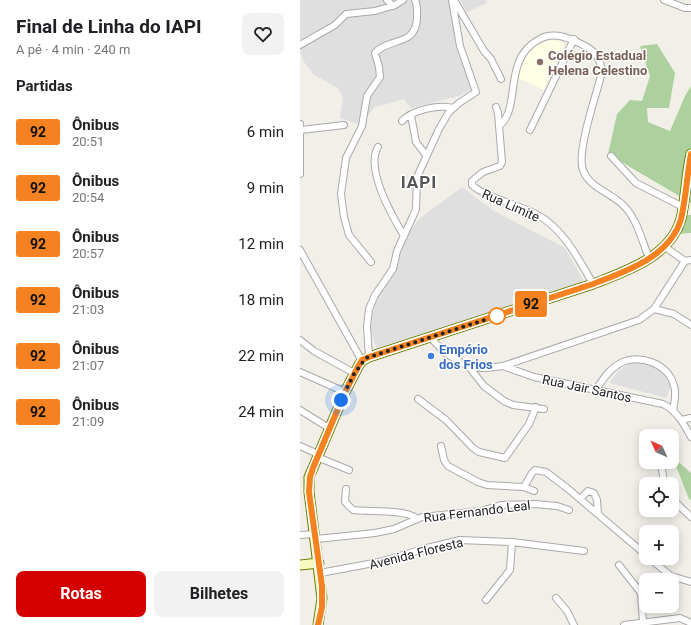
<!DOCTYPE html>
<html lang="pt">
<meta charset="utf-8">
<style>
body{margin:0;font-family:Roboto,sans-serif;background:#f2f2f2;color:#202124;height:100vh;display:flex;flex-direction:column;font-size:15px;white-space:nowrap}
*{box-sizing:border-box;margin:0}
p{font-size:13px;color:#757577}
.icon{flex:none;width:22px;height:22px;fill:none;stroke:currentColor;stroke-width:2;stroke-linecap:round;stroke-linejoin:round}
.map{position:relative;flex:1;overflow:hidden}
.sheet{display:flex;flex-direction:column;background:#fff;width:300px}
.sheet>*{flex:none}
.badge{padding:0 8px;border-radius:3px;font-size:14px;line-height:26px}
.needle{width:26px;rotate:314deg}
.controls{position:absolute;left:339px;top:429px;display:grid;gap:8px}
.controls a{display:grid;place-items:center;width:40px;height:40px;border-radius:8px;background:#fff;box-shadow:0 2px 10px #0003;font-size:20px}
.you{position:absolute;width:20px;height:20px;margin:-10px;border:3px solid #fff;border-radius:50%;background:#1a73e8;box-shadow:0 0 0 6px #1a73e833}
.map>.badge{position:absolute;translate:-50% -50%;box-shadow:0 0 0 2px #fff}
h2{padding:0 16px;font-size:15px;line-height:36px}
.round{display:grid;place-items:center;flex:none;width:42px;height:42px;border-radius:8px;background:#f2f2f2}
.summary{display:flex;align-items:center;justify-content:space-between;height:68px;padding:0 16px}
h1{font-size:19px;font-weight:700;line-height:30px}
.action{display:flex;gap:8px;margin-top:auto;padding:8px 16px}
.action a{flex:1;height:46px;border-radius:8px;background:#d40000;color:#fff;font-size:16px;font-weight:700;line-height:46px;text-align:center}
.action a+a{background:#f2f2f2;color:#202124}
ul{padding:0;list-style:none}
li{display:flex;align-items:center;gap:12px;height:56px;padding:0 16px}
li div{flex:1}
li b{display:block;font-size:15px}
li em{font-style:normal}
li .badge{min-width:44px;font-weight:700;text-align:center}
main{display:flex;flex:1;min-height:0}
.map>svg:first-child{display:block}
</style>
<main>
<section class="sheet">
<div class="summary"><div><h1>Final de Linha do IAPI</h1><p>A pé · 4 min · 240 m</p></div><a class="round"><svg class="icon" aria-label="heart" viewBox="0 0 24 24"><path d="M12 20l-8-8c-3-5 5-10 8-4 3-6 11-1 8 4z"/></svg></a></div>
<h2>Partidas</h2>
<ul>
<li><span class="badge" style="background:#f58220;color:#111">92</span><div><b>Ônibus</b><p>20:51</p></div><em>6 min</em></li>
<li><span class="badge" style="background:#f58220;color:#111">92</span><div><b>Ônibus</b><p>20:54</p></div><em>9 min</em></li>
<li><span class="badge" style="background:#f58220;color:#111">92</span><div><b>Ônibus</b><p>20:57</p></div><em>12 min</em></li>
<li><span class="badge" style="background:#f58220;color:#111">92</span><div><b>Ônibus</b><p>21:03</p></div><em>18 min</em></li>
<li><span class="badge" style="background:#f58220;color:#111">92</span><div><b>Ônibus</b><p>21:07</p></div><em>22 min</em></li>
<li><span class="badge" style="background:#f58220;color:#111">92</span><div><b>Ônibus</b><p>21:09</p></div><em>24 min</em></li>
</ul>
<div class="action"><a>Rotas</a><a>Bilhetes</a></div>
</section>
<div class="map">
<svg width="391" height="625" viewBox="0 0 391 625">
<rect width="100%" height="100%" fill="#f2efe9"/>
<path fill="#e0dfdf" d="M0,0H150L162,54L177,87L159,96L111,108L104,99L75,107L60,125L40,118L43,99L38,88L14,75L4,62L0,51Z
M160,0H185L187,3L167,12Z
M162,187L194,211L265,248L285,283L77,350L71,331L74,303L95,272L106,237L120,218Z
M331,363L348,365L360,370L370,386L367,398L309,383L319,370Z"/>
<path fill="#ffffe5" d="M250,40L262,41L264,46L244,90L218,78L221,67L230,50L241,43Z"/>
<path fill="#add19e" d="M357,44L375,73L369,108H347L348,122L370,131L385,96L391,86V203L308,154L317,114L330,100L342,101L350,76L340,46Z
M387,215H391V233L379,234Z
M372,456L391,473V500L389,499Z"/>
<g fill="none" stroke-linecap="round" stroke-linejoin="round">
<defs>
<path id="street" d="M87,0L93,6
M154,0L184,51L191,59L201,79
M364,0L385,8H391
M0,45L35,25L46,14L75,11L95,5L103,0
M196,107L198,113L202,162L200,166L183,172L172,181V185C184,197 219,205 236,214C263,228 278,258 293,284
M111,115L116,142L126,155
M102,121C112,110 139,104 153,108
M0,124V174
M199,126C222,108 202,60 238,40C254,30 272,39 287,47C297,53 301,61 302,72C297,93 276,152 283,170C289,188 312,193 324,206C337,219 342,241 349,258
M1,130L44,125
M230,130L274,39
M78,147C65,169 92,216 104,236
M311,156L336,183L383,207
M365,247L385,261L391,260
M0,250L62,361
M71,262L49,235L44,217L41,194L46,158L62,126L67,96L80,77L79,67L75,53C89,37 115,47 117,19C117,12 118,7 115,0
M354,309L374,314L391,325
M130,337L145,353L169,367L184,386L204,401L213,405L244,409
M0,340L14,351L54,373
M69,357L67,326L69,309L75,295L93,269L97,251L113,216L116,209L117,177L139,129L149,112L159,103L176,92L160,46L152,0
M203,366L234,377L363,404C377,411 384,424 391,437
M169,367L186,368L203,366L339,320L354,309L385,261
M0,372L45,392
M296,389C303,380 309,369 319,364C339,353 368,363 374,386C377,394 374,403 373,411
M118,399L146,420L173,448L179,452L205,458L229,424L236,407
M0,410L29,428
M381,420L391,418
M0,446L18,454
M141,446L144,460L148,466L178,482L187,485L224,487L232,473L235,470L246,472L267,488L346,555
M17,457L49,470
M362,469L364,484
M224,487L234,491
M46,489L45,502L53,510C69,512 104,509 116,518
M280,499L288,491L294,493L297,500L298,514
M372,499L391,517
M0,535L15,534
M16,539L75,533L94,529L122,517L181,511L201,505L235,504L257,506L269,510
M349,558L371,576L391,582
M319,565L341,593L343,622
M20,573L79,562L127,548L160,540L212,542L284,551
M256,598L267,611L274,625
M186,600L210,570L212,542
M324,625L380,618L391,623"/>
<path id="secondary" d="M0,565L19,563
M18,625L22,598L9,492V477L13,468L45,392L59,365L62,361L69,357L293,284C326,271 370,257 381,219C386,198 386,175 391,154"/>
</defs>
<use href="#street" stroke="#a9a9a9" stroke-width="8"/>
<use href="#secondary" stroke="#707d05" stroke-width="11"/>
<use href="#street" stroke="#fff" stroke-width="6"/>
<use href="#secondary" stroke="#f7fabf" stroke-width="9"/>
</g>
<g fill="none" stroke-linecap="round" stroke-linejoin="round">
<defs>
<path id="line" d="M18,625L22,607V586L9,492L10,477L13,468L45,392L59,365L62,360L69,357L293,284C326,271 370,257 381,219C386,198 387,175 391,154"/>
</defs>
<use href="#line" stroke="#fff" stroke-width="9"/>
<use href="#line" stroke="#f58220" stroke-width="6"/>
<path stroke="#222" stroke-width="4" stroke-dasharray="0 7.2" d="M41,400L54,374L66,358L197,316"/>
</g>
<circle fill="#8d6e63" stroke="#fff" stroke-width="1.5" cx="240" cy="62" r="4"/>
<circle fill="#fff" stroke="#f58220" stroke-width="2" cx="197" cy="316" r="8"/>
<circle fill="#3f7fe0" stroke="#fff" stroke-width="1.5" cx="131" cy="356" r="4"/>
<g text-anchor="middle" stroke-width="3" stroke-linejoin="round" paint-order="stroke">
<g font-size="13" font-weight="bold" fill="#785e54" stroke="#fff" text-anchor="start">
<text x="248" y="60">Colégio Estadual<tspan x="248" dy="15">Helena Celestino</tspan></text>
</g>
<g font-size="13" fill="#222" stroke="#fff">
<text transform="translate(211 205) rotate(24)" y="5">Rua Limite</text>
<text transform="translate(287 388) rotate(12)" y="5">Rua Jair Santos</text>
<text transform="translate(177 511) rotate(-7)" y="5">Rua Fernando Leal</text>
<text transform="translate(116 553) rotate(-14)" y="5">Avenida Floresta</text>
</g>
<g font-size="13" font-weight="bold" fill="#366cbe" stroke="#fff" text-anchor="start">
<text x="139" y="354">Empório<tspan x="139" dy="15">dos Frios</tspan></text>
</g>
<g font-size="17" font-weight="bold" letter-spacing="1" fill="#555" stroke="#fff">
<text x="119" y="188">IAPI</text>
</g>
</g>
</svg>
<div class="controls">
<a><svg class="needle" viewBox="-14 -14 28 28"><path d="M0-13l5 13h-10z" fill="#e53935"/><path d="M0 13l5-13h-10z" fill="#757577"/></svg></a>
<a><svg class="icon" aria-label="locate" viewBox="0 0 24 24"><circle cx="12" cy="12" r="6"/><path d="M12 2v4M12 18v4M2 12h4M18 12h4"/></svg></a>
<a>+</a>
<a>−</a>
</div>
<div class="you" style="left:41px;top:400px"></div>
<b class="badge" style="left:231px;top:304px;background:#f58220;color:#111">92</b>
</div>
</main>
